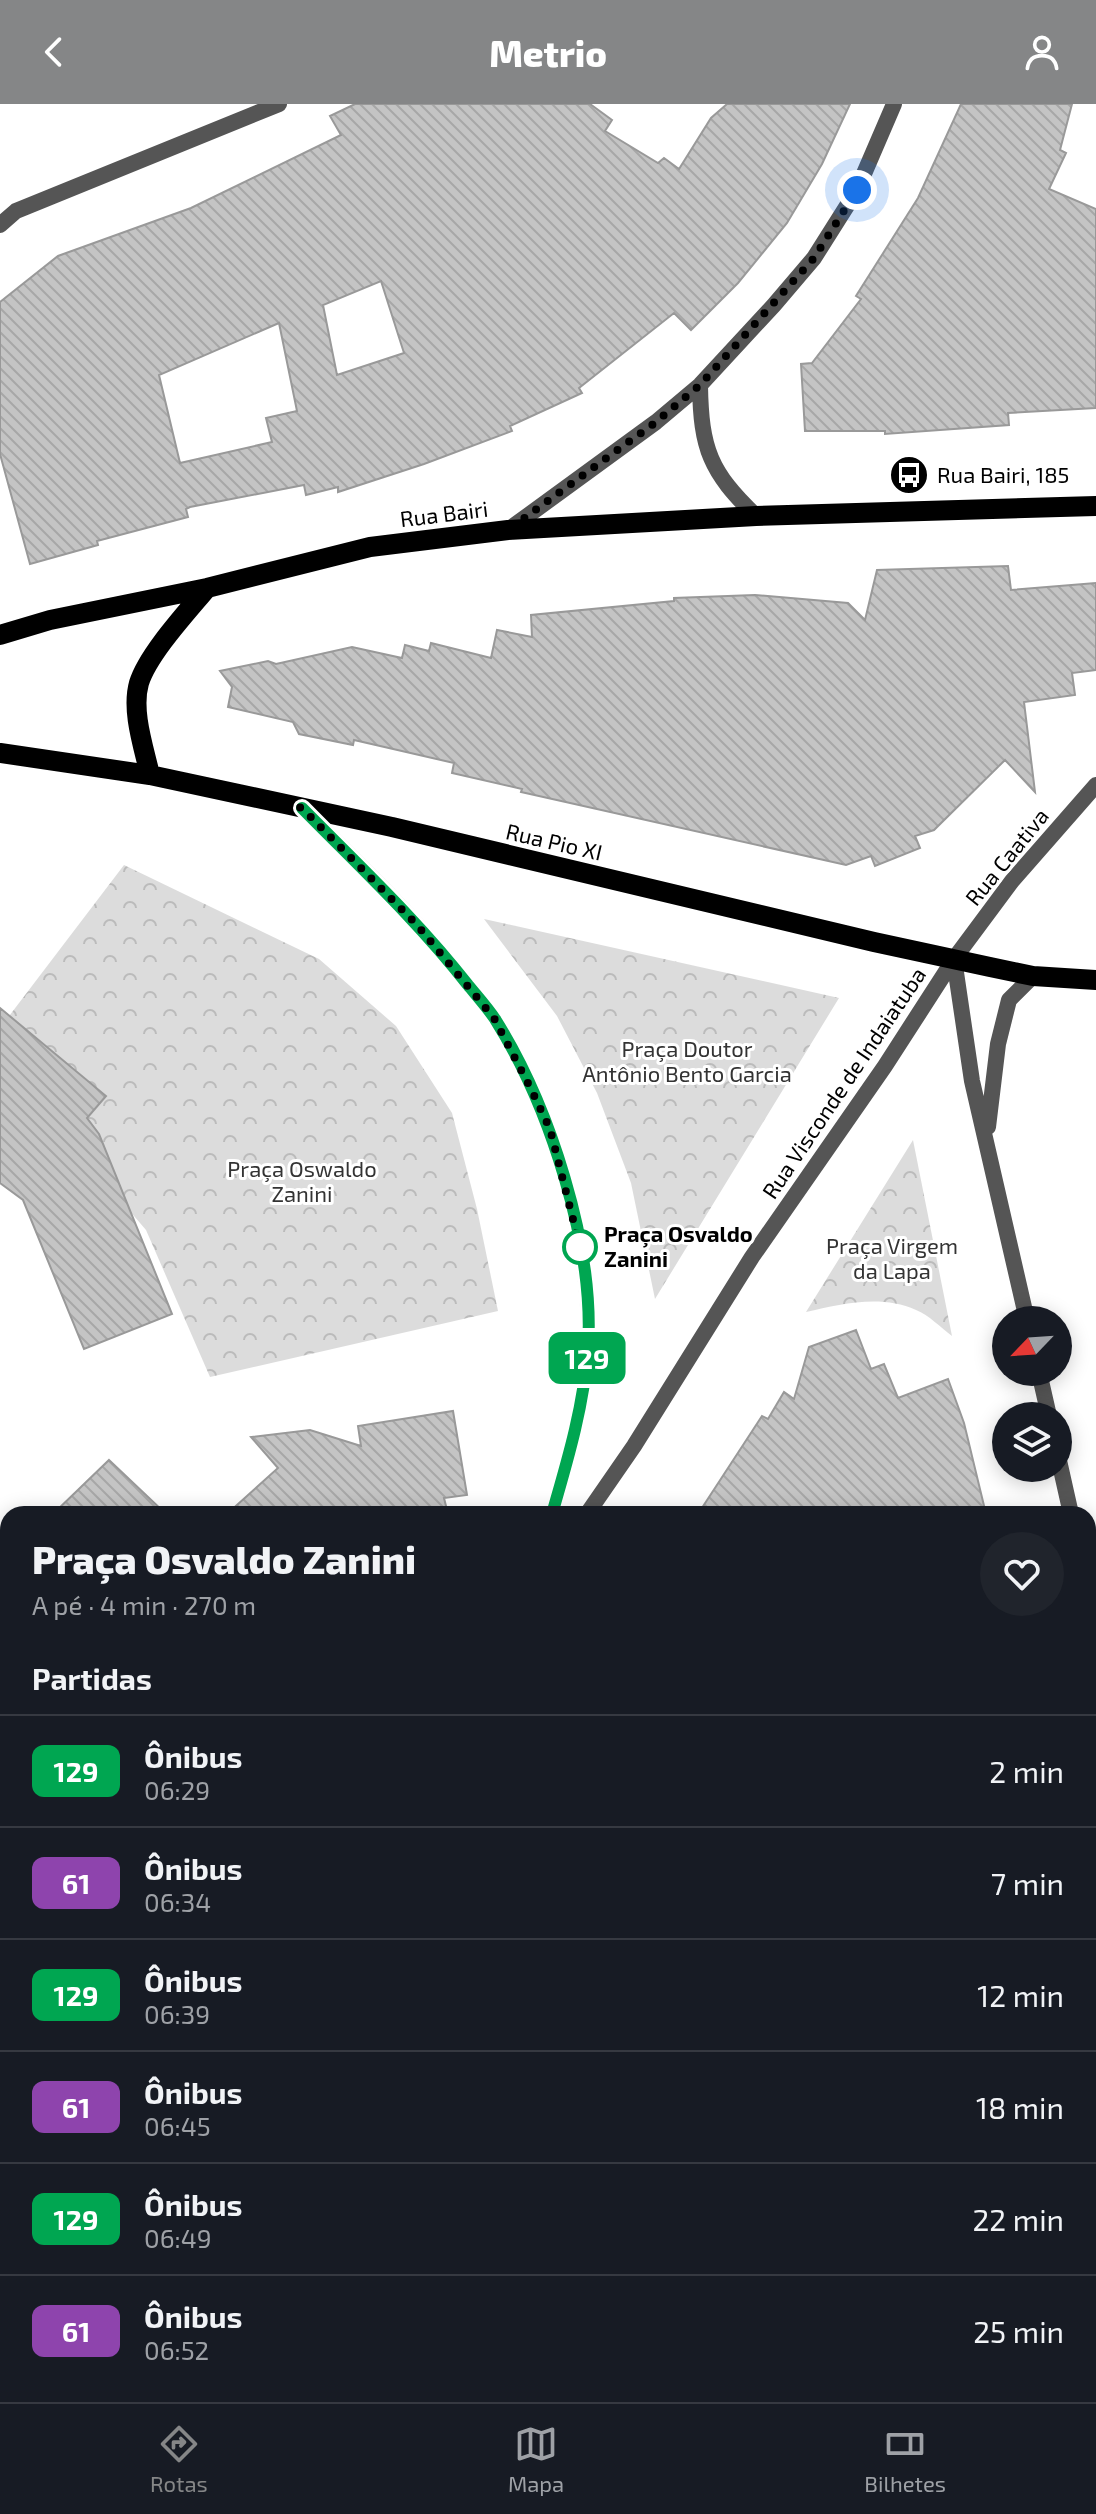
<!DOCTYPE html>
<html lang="pt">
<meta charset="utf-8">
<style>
body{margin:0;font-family:"Exo 2",sans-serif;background:#20242c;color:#f1f3f6;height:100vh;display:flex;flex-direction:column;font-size:30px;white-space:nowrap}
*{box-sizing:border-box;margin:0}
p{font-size:26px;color:#9ea1a6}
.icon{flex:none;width:44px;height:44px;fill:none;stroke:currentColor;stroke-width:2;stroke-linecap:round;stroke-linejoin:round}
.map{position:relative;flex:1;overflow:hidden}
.side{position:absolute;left:0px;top:1402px;width:1096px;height:896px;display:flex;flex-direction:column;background:#171b24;border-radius:24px 24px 0 0;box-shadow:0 4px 20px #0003}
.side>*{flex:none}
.badge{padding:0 16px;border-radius:12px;font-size:28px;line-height:52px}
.needle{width:52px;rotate:245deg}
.fabs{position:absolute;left:992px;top:1202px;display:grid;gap:16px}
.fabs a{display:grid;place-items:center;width:80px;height:80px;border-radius:50%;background:#171b24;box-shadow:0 4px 20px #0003;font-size:40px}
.you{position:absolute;width:40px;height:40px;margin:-20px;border:6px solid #fff;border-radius:50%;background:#1a73e8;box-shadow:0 0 0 12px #1a73e833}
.map>.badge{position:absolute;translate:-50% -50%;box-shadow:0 0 0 4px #fff}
h2{padding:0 32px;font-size:30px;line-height:72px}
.round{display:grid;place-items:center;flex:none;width:84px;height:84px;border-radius:42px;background:#20242c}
.headline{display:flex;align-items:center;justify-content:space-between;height:136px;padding:0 32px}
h1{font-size:38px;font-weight:800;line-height:60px}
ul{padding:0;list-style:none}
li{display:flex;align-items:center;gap:24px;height:112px;padding:0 32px;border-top:2px solid #363941}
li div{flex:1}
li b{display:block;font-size:30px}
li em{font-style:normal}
li .badge{min-width:88px;font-weight:700;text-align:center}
header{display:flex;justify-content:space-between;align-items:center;height:104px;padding:0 32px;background:#858687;color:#fff;font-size:36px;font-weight:800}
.menu{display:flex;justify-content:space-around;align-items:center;height:112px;border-top:2px solid #363941;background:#171b24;font-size:22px;color:#9ea1a6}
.menu a{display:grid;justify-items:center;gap:4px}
.menu .selected{color:#858687}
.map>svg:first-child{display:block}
</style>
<header><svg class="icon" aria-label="back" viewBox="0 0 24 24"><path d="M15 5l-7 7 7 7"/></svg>Metrio<svg class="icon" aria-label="person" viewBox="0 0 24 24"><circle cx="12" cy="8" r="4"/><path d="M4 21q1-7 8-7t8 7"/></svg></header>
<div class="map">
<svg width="1096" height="2298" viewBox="0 0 1096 2298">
<defs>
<pattern id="park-crowns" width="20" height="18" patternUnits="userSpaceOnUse" patternTransform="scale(2)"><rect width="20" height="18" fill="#dcdcdc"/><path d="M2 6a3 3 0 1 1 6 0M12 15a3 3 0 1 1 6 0" fill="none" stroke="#bbb"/></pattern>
<pattern id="building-back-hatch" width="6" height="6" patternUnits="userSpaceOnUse" patternTransform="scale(2)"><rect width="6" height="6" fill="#c4c4c4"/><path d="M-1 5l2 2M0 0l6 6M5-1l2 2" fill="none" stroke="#a7a7a7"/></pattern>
</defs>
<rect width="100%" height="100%" fill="#fff"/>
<path fill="url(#park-crowns)" d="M124,761L319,855L396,922L452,1009L477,1105L498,1207L210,1273L146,1126L57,1022L0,924Z
M484,815L839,894L655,1195L631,1079L597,989L557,912Z
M913,1036L952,1232C941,1224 929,1211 916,1206C881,1190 841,1200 806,1208Z"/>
<path fill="url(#building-back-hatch)" stroke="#999" stroke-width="2" fill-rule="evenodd" d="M355,0H590L612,16L605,27L658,59L664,54L679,65L711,14L727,0H850L822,60L787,119L738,179L691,226L674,209L579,284L582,289L510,322L512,327L424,360L338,388V383L306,391L304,381L190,403L186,405L188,413L97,437L98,441L30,460L0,350V198L58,152L191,104L341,31L330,12ZM381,177L404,249L337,271L323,201ZM279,219L297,307L266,314L272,338L180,359L159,271Z
M961,0H1072L1060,46L1066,49L1049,85L1096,105V304L1008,309L1009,321L885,330V327H805L801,260L812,259L861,195L856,192L918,94Z
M1008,462L1011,486L1096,479V566L1072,569L1075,591L1024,598L1035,688L1005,656L934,726L915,732L920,744L875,762L871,752L846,761L521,688L522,685L452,669L454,659L354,636L353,641L299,630L293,618L228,603L232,583L220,567L268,557L276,560L352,543L402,554L405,541L429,547L431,539L491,554L497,526L532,533L531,511L674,497V494L755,491L848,499L865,516L877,466Z
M0,904L106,992L87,1014L99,1030L172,1210L84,1245L23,1096L0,1079Z
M856,1226L871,1265L884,1260L898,1294L948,1275L964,1319L986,1410H698L762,1312L768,1315L784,1288L794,1295L809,1243Z
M453,1307L467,1391L444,1394L448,1410H227L278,1364L251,1333L310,1326L361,1342L358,1322Z
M109,1356L166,1410H53Z"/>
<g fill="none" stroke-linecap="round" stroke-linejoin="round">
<path stroke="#555" stroke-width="16" d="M0,121L16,107L279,0
M700,281C701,345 710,368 756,412
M508,426L656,318L700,281L774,201L814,154L857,86L894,0
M302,704C359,761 419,817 468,881C477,892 487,903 495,915C550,1001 594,1141 588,1244C584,1301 568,1355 552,1410
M954,855L972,977L1027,1216
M988,1023L998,940L1009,896L1033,872
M1039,1268L1049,1312
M1058,1352L1071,1410
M587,1410L634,1342L752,1153L885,962L954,855L1012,777L1096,681
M1088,1485L1096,1519
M524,2290L529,2298
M4,2298L9,2290"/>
<path stroke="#000" stroke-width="20" d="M0,531L50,516L207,484L370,443L508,426L756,412L1096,402
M0,649L150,671L392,723L874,838L990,863L1033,872L1096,876
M150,671C144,644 131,607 139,579C148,550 187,508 207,484"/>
</g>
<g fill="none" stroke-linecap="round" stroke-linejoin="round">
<defs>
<path id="line" d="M302,704C359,762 418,817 468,881C477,892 487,903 495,915C549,1001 595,1141 588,1244C584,1301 568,1355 552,1410"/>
</defs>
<use href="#line" stroke="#fff" stroke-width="18"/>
<use href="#line" stroke="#00a651" stroke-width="12"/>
<path stroke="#000" stroke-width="8" stroke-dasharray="0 14.4" d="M580,1143L550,1025L531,985L494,914L417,821L302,704L150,671L137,601L139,580L169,532L207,484L370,443L508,426L656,318L700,281L814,154L857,86"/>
</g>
<defs>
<symbol id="bus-disc" viewBox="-11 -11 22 22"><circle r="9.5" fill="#000" stroke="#fff"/><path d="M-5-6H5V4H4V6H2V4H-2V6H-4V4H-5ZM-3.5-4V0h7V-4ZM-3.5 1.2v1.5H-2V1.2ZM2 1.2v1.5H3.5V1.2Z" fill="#fff"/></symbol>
</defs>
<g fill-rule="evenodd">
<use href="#bus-disc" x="887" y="349" width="44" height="44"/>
</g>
<circle fill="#fff" stroke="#00a651" stroke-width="4" cx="580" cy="1143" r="16"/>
<g text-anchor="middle" stroke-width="6" stroke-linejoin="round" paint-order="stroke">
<g font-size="22" fill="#000" stroke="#fff" text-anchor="start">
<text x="937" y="379">Rua Bairi, 185</text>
</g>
<g font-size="22" fill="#000" stroke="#fff">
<text transform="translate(444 410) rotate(-7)" y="8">Rua Bairi</text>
<text transform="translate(554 738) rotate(13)" y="8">Rua Pio XI</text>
<text transform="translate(1007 753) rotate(-51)" y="8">Rua Caativa</text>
<text transform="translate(844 979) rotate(-56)" y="8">Rua Visconde de Indaiatuba</text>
</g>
<g font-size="22" fill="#333" stroke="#fff">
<text x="687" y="953">Praça Doutor<tspan x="687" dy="25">Antônio Bento Garcia</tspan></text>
<text x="302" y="1073">Praça Oswaldo<tspan x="302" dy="25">Zanini</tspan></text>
<text x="892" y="1150">Praça Virgem<tspan x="892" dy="25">da Lapa</tspan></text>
</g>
<g font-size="22" font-weight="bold" fill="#000" stroke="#fff" text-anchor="start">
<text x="604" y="1138">Praça Osvaldo<tspan x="604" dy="25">Zanini</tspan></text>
</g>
</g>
</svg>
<div class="fabs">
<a><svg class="needle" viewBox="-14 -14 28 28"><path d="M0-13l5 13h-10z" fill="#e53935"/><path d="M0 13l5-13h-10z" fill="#9ea1a6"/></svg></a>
<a><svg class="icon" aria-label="layers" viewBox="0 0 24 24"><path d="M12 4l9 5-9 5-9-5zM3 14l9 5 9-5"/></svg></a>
</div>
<div class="you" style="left:857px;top:86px"></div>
<b class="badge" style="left:587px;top:1254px;background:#00a651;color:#fff">129</b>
<section class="side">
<div class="headline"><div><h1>Praça Osvaldo Zanini</h1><p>A pé · 4 min · 270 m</p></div><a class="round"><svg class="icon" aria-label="heart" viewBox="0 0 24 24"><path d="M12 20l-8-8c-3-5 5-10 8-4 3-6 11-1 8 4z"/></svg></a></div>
<h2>Partidas</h2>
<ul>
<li><span class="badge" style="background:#00a651;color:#fff">129</span><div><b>Ônibus</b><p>06:29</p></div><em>2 min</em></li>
<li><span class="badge" style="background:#8e44ad;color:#fff">61</span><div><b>Ônibus</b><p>06:34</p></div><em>7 min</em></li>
<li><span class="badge" style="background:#00a651;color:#fff">129</span><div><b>Ônibus</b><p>06:39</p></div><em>12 min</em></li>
<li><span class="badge" style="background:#8e44ad;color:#fff">61</span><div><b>Ônibus</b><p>06:45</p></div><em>18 min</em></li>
<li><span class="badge" style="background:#00a651;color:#fff">129</span><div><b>Ônibus</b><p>06:49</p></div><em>22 min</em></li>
<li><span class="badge" style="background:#8e44ad;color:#fff">61</span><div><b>Ônibus</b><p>06:52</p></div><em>25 min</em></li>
</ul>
</section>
</div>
<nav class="menu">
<a class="selected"><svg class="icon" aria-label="directions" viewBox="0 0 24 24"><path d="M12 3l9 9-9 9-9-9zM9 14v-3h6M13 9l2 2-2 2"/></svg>Rotas</a>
<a><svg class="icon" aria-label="map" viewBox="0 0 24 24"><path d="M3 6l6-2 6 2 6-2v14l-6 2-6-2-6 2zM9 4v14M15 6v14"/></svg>Mapa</a>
<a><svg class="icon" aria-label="tickets" viewBox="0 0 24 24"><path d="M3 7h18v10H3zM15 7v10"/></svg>Bilhetes</a>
</nav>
